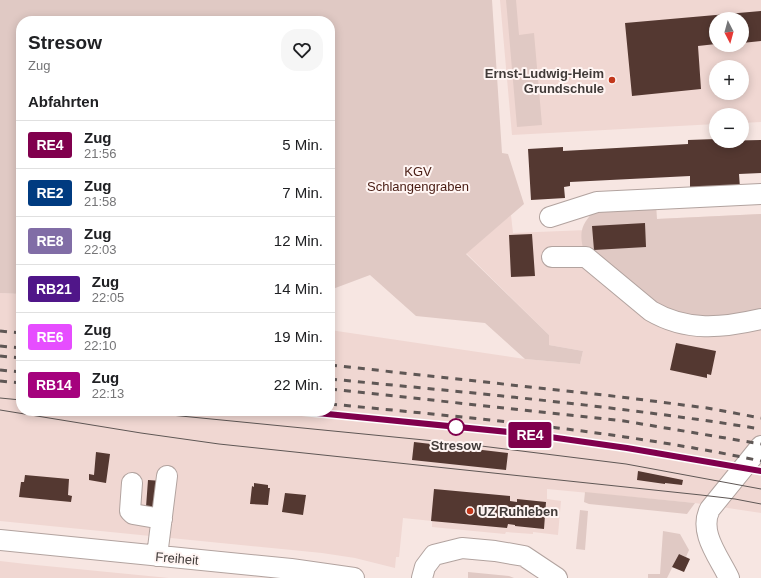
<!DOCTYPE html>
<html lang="de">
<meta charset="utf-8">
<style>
body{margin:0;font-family:Helvetica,sans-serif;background:#f6f6f6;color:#202124;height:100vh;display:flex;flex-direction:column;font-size:15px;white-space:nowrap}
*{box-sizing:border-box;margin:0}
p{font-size:13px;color:#757577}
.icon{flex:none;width:22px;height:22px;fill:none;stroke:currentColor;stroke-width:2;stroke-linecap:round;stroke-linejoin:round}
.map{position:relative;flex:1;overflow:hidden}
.sheet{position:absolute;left:16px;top:16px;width:319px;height:400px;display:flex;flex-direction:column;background:#fff;border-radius:16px;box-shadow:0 2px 10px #0003}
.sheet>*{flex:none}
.badge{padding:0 8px;border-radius:3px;font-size:14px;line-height:26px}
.needle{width:26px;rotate:174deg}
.tools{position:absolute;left:709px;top:12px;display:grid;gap:8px}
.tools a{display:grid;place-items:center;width:40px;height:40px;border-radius:50%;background:#fff;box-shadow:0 2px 10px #0003;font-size:20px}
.map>.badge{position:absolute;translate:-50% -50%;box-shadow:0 0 0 2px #fff}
h2{padding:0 12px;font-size:15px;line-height:36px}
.round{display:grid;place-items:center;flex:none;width:42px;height:42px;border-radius:16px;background:#f6f6f6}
.summary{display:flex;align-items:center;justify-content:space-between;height:68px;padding:0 12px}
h1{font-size:19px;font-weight:600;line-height:30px}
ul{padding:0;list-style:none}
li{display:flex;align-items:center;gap:12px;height:48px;padding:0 12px;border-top:1px solid #e0e0e0}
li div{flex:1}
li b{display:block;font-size:15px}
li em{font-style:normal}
li .badge{min-width:44px;font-weight:700;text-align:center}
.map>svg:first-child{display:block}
</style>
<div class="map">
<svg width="761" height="578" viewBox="0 0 761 578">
<rect width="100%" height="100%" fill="#f7e6e2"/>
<path fill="#f0d7d2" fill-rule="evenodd" d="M500,0H761V122L742,123V115H716V124L512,135ZM716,19H742V45H716ZM716,67H742V93H716Z
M761,214V513L695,503L547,489V499L561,501L558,535L533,532V534L506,532L505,534L432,527V521L403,518L399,557H396L395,568L355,558L322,553L0,521V293L21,294V411H330V330L525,359L580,364L583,351L549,345V335L466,253L511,215L513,233L587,230L656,219Z
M0,561L26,564L169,578H0Z"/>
<path fill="#e0c9c4" d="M0,0H492L502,153L508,154L524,204L466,254L549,335V345L583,351L580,364L525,359L485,323L416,316L370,275L330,290V21H21V294L0,293Z
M506,0H516L519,35L534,33L542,125L517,127Z
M656,204L657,219L761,214V311L702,321L668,315L583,248C578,227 585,222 597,207Z
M585,492L695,503L687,514L589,504L584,502Z
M580,510L588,511L585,550L576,549Z
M663,531L680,534L689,550L686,557L679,554L667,578H648V574H660Z
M468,572L509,576L514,578H468Z"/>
<path fill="#543831" d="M761,11V41L742,43V19H716V44L698,46L701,89L632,96L625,23Z
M716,139V141L761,140V173L739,174L740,188L690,191V176L570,182V186L564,187L565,198L531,200L528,149L563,147V151L688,144V140Z
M645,223L646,247L594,250L592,226Z
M532,234L535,276L511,277L509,235Z
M676,343L716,351L711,375L707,374V378L670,370Z
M414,442L508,453L506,470L412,460Z
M96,452L110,454L106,483L89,480V474L94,475Z
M638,471L683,480L682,485L665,483V484L637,480Z
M25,475L69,479L68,495L72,496L71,502L19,497L21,482H24Z
M148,480L162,481L159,508L146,507Z
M254,483L268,485V488H270L268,505L250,504L252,486L254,487Z
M434,489L510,496V501L517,502V499L546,502L544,529L515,526V525L508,524L507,528L431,521Z
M285,493L306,495L303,515L282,512Z
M679,554L690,559L684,572L672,567Z"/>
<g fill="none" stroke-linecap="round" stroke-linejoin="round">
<defs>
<path id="minor" d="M550,217L597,202L761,194
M552,257H586L651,311C687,332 722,328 761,319
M132,483L130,511L133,514L162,519
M0,540L291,569L354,578
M157,556L167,476
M422,578L425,567L434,555L462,548L495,551L524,556L557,578
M729,578C719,557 698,532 710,509L761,446"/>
</defs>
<use href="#minor" stroke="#b2a39f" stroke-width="22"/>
<use href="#minor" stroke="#fff" stroke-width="20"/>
<path stroke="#5f5755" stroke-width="1" d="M0,398L21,400
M0,410L141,433L219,444L701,495L735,499L761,504
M130,411L465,444L626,464L761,489"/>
<path stroke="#5f5755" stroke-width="3" stroke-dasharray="7 7" stroke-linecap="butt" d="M0,331L21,333
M0,346L21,348
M0,356L21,358
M330,365L621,397L707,408L761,418
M0,370L21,372
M330,379C474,393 618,406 761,429
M0,381L21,383
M330,389L624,421L761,444
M330,404C474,418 619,431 761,461
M297,411C452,427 608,439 761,471"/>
</g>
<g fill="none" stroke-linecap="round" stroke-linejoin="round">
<defs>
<path id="line" d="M297,411L529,434L627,448L761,471"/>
</defs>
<use href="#line" stroke="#fff" stroke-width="9"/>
<use href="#line" stroke="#80004d" stroke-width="6"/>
</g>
<g fill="#c2371b" stroke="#fff5f3" stroke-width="1.5">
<circle cx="612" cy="80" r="4"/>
<circle cx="470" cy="511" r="4"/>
</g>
<circle fill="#fff" stroke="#80004d" stroke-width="2" cx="456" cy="427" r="8"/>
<g text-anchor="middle" stroke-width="4" stroke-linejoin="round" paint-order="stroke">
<g font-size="13" font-weight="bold" fill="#413b39" stroke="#fff5f3" text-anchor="end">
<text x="604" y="78">Ernst-Ludwig-Heim<tspan x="604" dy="15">Grundschule</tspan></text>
<text x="478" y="516" text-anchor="start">UZ Ruhleben</text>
</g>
<g font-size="13" fill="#471a11" stroke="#fff5f3">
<text x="418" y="176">KGV<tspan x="418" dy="15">Schlangengraben</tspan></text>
</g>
<g font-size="13" font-weight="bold" fill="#413b39" stroke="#fff5f3">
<text x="456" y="450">Stresow</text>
</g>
<g font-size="13" fill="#413b39" stroke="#fff5f3">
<text transform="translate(177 558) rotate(5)" y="5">Freiheit</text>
</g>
</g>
</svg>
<div class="tools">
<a><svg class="needle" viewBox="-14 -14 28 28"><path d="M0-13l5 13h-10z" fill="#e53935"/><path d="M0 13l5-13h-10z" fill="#757577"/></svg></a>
<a>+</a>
<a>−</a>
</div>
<b class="badge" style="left:530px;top:435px;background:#80004d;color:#fff">RE4</b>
<section class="sheet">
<div class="summary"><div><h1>Stresow</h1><p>Zug</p></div><a class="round"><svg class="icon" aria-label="heart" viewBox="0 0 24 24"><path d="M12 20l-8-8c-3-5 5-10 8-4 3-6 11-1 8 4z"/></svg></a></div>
<h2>Abfahrten</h2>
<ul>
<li><span class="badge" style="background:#80004d;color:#fff">RE4</span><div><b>Zug</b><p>21:56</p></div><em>5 Min.</em></li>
<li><span class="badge" style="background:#003b80;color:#fff">RE2</span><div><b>Zug</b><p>21:58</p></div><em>7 Min.</em></li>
<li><span class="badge" style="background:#816da6;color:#fff">RE8</span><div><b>Zug</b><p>22:03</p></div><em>12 Min.</em></li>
<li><span class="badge" style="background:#501689;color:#fff">RB21</span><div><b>Zug</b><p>22:05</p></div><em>14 Min.</em></li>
<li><span class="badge" style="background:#e64dff;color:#fff">RE6</span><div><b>Zug</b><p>22:10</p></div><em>19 Min.</em></li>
<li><span class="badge" style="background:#a5027d;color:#fff">RB14</span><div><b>Zug</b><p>22:13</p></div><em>22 Min.</em></li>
</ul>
</section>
</div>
